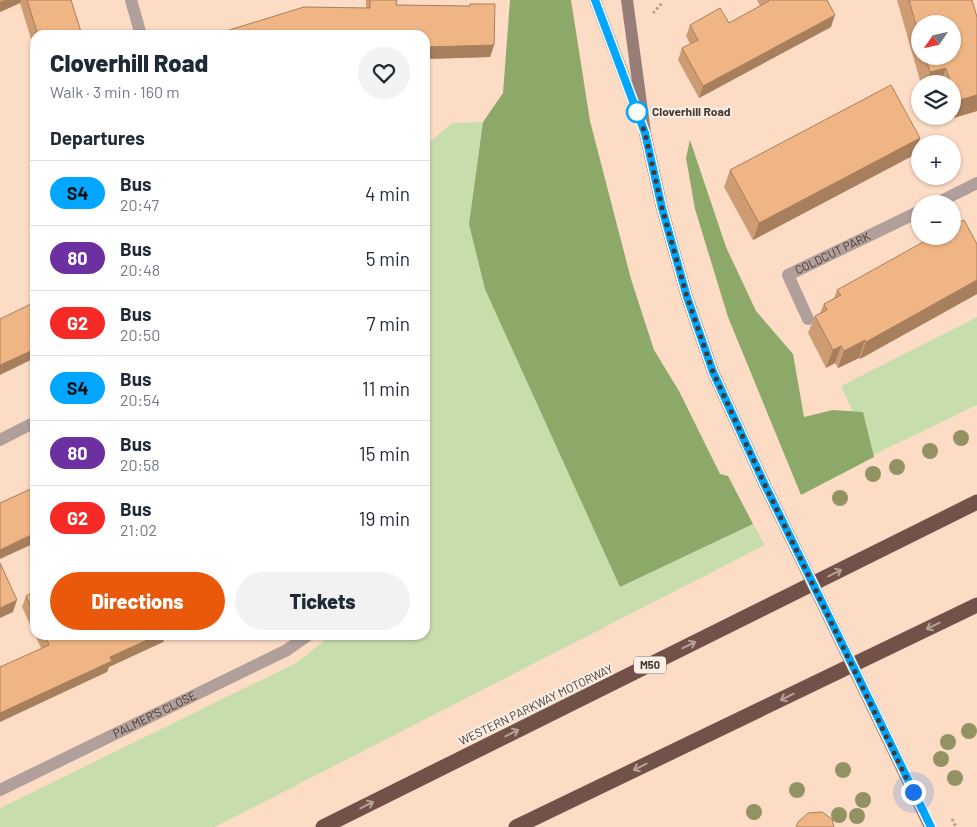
<!DOCTYPE html>
<meta charset="utf-8">
<style>
body{margin:0;font-family:Barlow,sans-serif;background:#f2f2f3;color:#1f2937;height:100vh;display:flex;flex-direction:column;font-size:19px;white-space:nowrap}
*{box-sizing:border-box;margin:0}
p{font-size:16px;color:#747a83}
.icon{flex:none;width:28px;height:28px;fill:none;stroke:currentColor;stroke-width:2;stroke-linecap:round;stroke-linejoin:round}
.map{position:relative;flex:1;overflow:hidden}
.details{position:absolute;left:30px;top:30px;width:400px;height:610px;display:flex;flex-direction:column;background:#fff;border-radius:15px;box-shadow:0 1px 4px #0004}
.details>*{flex:none}
.badge{padding:0 10px;border-radius:16px;font-size:18px;line-height:32px}
.needle{width:32px;rotate:236deg}
.fabs{position:absolute;left:911px;top:15px;display:grid;gap:10px}
.fabs a{display:grid;place-items:center;width:50px;height:50px;border-radius:50%;background:#fff;box-shadow:0 1px 4px #0004;font-size:25px}
.you{position:absolute;width:25px;height:25px;margin:-12px;border:4px solid #fff;border-radius:50%;background:#1a73e8;box-shadow:0 0 0 8px #1a73e833}
.map>.badge{position:absolute;translate:-50% -50%;box-shadow:0 0 0 2px #fff}
h2{padding:0 20px;font-size:19px;line-height:45px}
.round{display:grid;place-items:center;flex:none;width:52px;height:52px;border-radius:26px;background:#f2f2f3}
.summary{display:flex;align-items:center;justify-content:space-between;height:85px;padding:0 20px}
h1{font-size:24px;font-weight:800;line-height:38px}
.cta{display:flex;gap:10px;margin-top:auto;padding:10px 20px}
.cta a{flex:1;height:58px;border-radius:30px;background:#ea580c;color:#fff;font-size:20px;font-weight:800;line-height:58px;text-align:center}
.cta a+a{background:#f2f2f3;color:#1f2937}
ul{padding:0;list-style:none}
li{display:flex;align-items:center;gap:15px;height:65px;padding:0 20px;border-top:1px solid #e0e1e3}
li div{flex:1}
li b{display:block;font-size:19px}
li em{font-style:normal}
li .badge{min-width:55px;font-weight:700;text-align:center}
.map>svg:first-child{display:block}
</style>
<div class="map">
<svg width="977" height="827" viewBox="0 0 977 827">
<rect width="100%" height="100%" fill="#fddcc6"/>
<path fill="#c7deac" d="M483,122L469,224L620,587L753,524L765,545L215,827H0V808L296,663L324,641V635H425V146L452,123Z
M977,317V405L873,455L841,386Z"/>
<path fill="#8da969" d="M510,0H571L590,121L631,279L654,350L679,391L720,474L728,476L753,524L620,587L485,289L469,224L483,122L503,93Z
M690,140L726,247L756,311L793,354L804,417L833,410L863,412L874,457L801,495L728,317L695,209L686,158Z"/>
<g fill="none" stroke-linecap="round" stroke-linejoin="round">
<path stroke="#b79d8d" stroke-width="3" stroke-dasharray="2.5 2.5" stroke-linecap="butt" d="M653,13L662,3
M952,819L956,827"/>
<g stroke="#b09f9a" stroke-width="12">
<path d="M131,0L141,35"/>
<path d="M595,0L641,121"/>
<path d="M935,204L977,183"/>
<path id="s1" d="M808,319L788,275L920,211"/>
<path d="M0,440L35,422"/>
<path id="s2" d="M0,790L287,650L308,635"/>
</g>
<path stroke="#967d77" stroke-width="12" d="M627,0L645,133L662,208L687,297L713,372L764,483
M896,756L930,827"/>
<path stroke="#725148" stroke-width="15" d="M323,827L977,502
M516,827L977,605"/>
<path stroke="#967d77" stroke-width="12" d="M764,483L896,756"/>
</g>
<g fill="#939262">
<circle cx="961" cy="438" r="8"/>
<circle cx="930" cy="451" r="8"/>
<circle cx="897" cy="467" r="8"/>
<circle cx="873" cy="474" r="8"/>
<circle cx="840" cy="498" r="8"/>
<circle cx="969" cy="731" r="8"/>
<circle cx="948" cy="742" r="8"/>
<circle cx="941" cy="759" r="8"/>
<circle cx="843" cy="770" r="8"/>
<circle cx="955" cy="778" r="8"/>
<circle cx="797" cy="790" r="8"/>
<circle cx="863" cy="800" r="8"/>
<circle cx="754" cy="812" r="8"/>
<circle cx="839" cy="815" r="8"/>
<circle cx="857" cy="816" r="8"/>
</g>
<path fill="#ce9c72" fill-rule="evenodd" d="M0,0H71L82,35H35V52L20,3L0,12Z
M366,0H397L396,5L469,6L470,4L494,45L490,57L425,59V35L366,8Z
M757,0H827L831,27L699,98L678,60L682,48L690,44L686,36L690,25L729,23L760,6Z
M897,0H972L977,111L950,119L949,116H952V84H921ZM920,24L952,56H920Z
M920,138L914,155L753,240L724,187L730,170Z
M977,244V294L860,359L859,358L838,368L835,363L826,368L808,333L815,316L820,313L824,304L834,298L837,290Z
M35,591V635L22,607L26,596Z
M35,635H166L163,642L109,667L107,672L41,648Z"/>
<path fill="#a87f5d" d="M5,0H21L20,3L0,12V2Z
M835,15L831,27L699,98L703,86Z
M494,45L490,57L425,59V47Z
M946,68L940,84H926L930,72Z
M977,95V111L950,119L951,116H952V111L956,101Z
M920,138L914,155L753,240L759,223Z
M977,280V294L860,359L866,342Z
M865,340L859,358L838,368L844,351Z
M841,346L835,363L826,368L833,350Z
M35,349V358L0,375V365Z
M35,533V543L0,559V550Z
M17,600L13,612L0,618V608Z
M158,635H166L163,642L109,667L107,672L0,722V713L110,657Z"/>
<path fill="#f0b585" stroke="#a87f5d" d="M27,0H71L82,35H38Z
M370,0H397L396,5L470,6V4H495L494,45L425,47V35H213L304,7L370,8Z
M768,0H827L835,15L703,86L682,48L698,40L690,25L720,8L729,23L769,1Z
M909,0H972L977,17V95L956,101L952,89V84H951L946,68L930,72L925,56H952V24H920V39Z
M891,85L920,138L759,223L730,170Z
M964,220L977,244V280L866,342L865,340L844,351L841,346L833,350L815,316L827,310L824,304L841,295L837,290L934,236H952V226Z
M35,302V349L0,365V319Z
M35,487V533L0,550V503Z
M0,563L17,600L0,608Z
M35,591V615L26,596Z
M45,635H158L110,657L112,661L0,713V667L49,645Z
M822,812L832,819L834,827H796L798,822L808,813Z"/>
<defs><path id="oneway-shaft" d="M-6 0H5M1.5-3L5.5 0L1.5 3" fill="none" stroke-width="1.6" stroke-linecap="round" stroke-linejoin="round" transform="scale(1.25)"/></defs>
<g stroke="#b6a096">
<use href="#oneway-shaft" transform="translate(835 573) rotate(-26)"/>
<use href="#oneway-shaft" transform="translate(933 626) rotate(154)"/>
<use href="#oneway-shaft" transform="translate(689 645) rotate(-26)"/>
<use href="#oneway-shaft" transform="translate(787 697) rotate(154)"/>
<use href="#oneway-shaft" transform="translate(512 733) rotate(-26)"/>
<use href="#oneway-shaft" transform="translate(640 767) rotate(154)"/>
<use href="#oneway-shaft" transform="translate(367 805) rotate(-26)"/>
</g>
<g fill="none" stroke-linecap="round" stroke-linejoin="round">
<defs>
<path id="line" d="M595,0L645,133L662,208L687,297L713,372L764,483L931,827"/>
</defs>
<use href="#line" stroke="#fff" stroke-width="11"/>
<use href="#line" stroke="#00a6ff" stroke-width="8"/>
<path stroke="#453830" stroke-width="5" stroke-dasharray="0 9" d="M637,112L645,133L662,208L687,297L713,372L764,483L913,792"/>
</g>
<circle fill="#fff" stroke="#00a6ff" stroke-width="2.5" cx="637" cy="112" r="10"/>
<g text-anchor="middle" stroke-width="4" stroke-linejoin="round" paint-order="stroke">
<rect fill="#fbeee5" stroke="#7c6f66" stroke-width="1" x="634" y="656.5" width="32" height="17" rx="4"/>
<g font-size="11" font-weight="bold" fill="#453830">
<text x="650" y="669">M50</text>
</g>
<g font-size="12" font-weight="bold" fill="#453830" stroke="#fbeee5" text-anchor="start">
<text x="652" y="116">Cloverhill Road</text>
</g>
<g font-size="12" fill="#453830" stroke="#fbeee5">
<text dy="4" stroke="none"><textPath href="#s1" startOffset="98">COLDCUT PARK</textPath></text>
<text transform="translate(536 705) rotate(-26)" y="4">WESTERN PARKWAY MOTORWAY</text>
<text dy="4" stroke="none"><textPath href="#s2" startOffset="172">PALMER'S CLOSE</textPath></text>
</g>
</g>
</svg>
<div class="fabs">
<a><svg class="needle" viewBox="-14 -14 28 28"><path d="M0-13l5 13h-10z" fill="#e53935"/><path d="M0 13l5-13h-10z" fill="#747a83"/></svg></a>
<a><svg class="icon" aria-label="layers" viewBox="0 0 24 24"><path d="M12 4l9 5-9 5-9-5zM3 14l9 5 9-5"/></svg></a>
<a>+</a>
<a>−</a>
</div>
<div class="you" style="left:913px;top:792px"></div>
<section class="details">
<div class="summary"><div><h1>Cloverhill Road</h1><p>Walk · 3 min · 160 m</p></div><a class="round"><svg class="icon" aria-label="heart" viewBox="0 0 24 24"><path d="M12 20l-8-8c-3-5 5-10 8-4 3-6 11-1 8 4z"/></svg></a></div>
<h2>Departures</h2>
<ul>
<li><span class="badge" style="background:#00a6ff;color:#111">S4</span><div><b>Bus</b><p>20:47</p></div><em>4 min</em></li>
<li><span class="badge" style="background:#6c30a1;color:#fff">80</span><div><b>Bus</b><p>20:48</p></div><em>5 min</em></li>
<li><span class="badge" style="background:#f52a26;color:#fff">G2</span><div><b>Bus</b><p>20:50</p></div><em>7 min</em></li>
<li><span class="badge" style="background:#00a6ff;color:#111">S4</span><div><b>Bus</b><p>20:54</p></div><em>11 min</em></li>
<li><span class="badge" style="background:#6c30a1;color:#fff">80</span><div><b>Bus</b><p>20:58</p></div><em>15 min</em></li>
<li><span class="badge" style="background:#f52a26;color:#fff">G2</span><div><b>Bus</b><p>21:02</p></div><em>19 min</em></li>
</ul>
<div class="cta"><a>Directions</a><a>Tickets</a></div>
</section>
</div>
